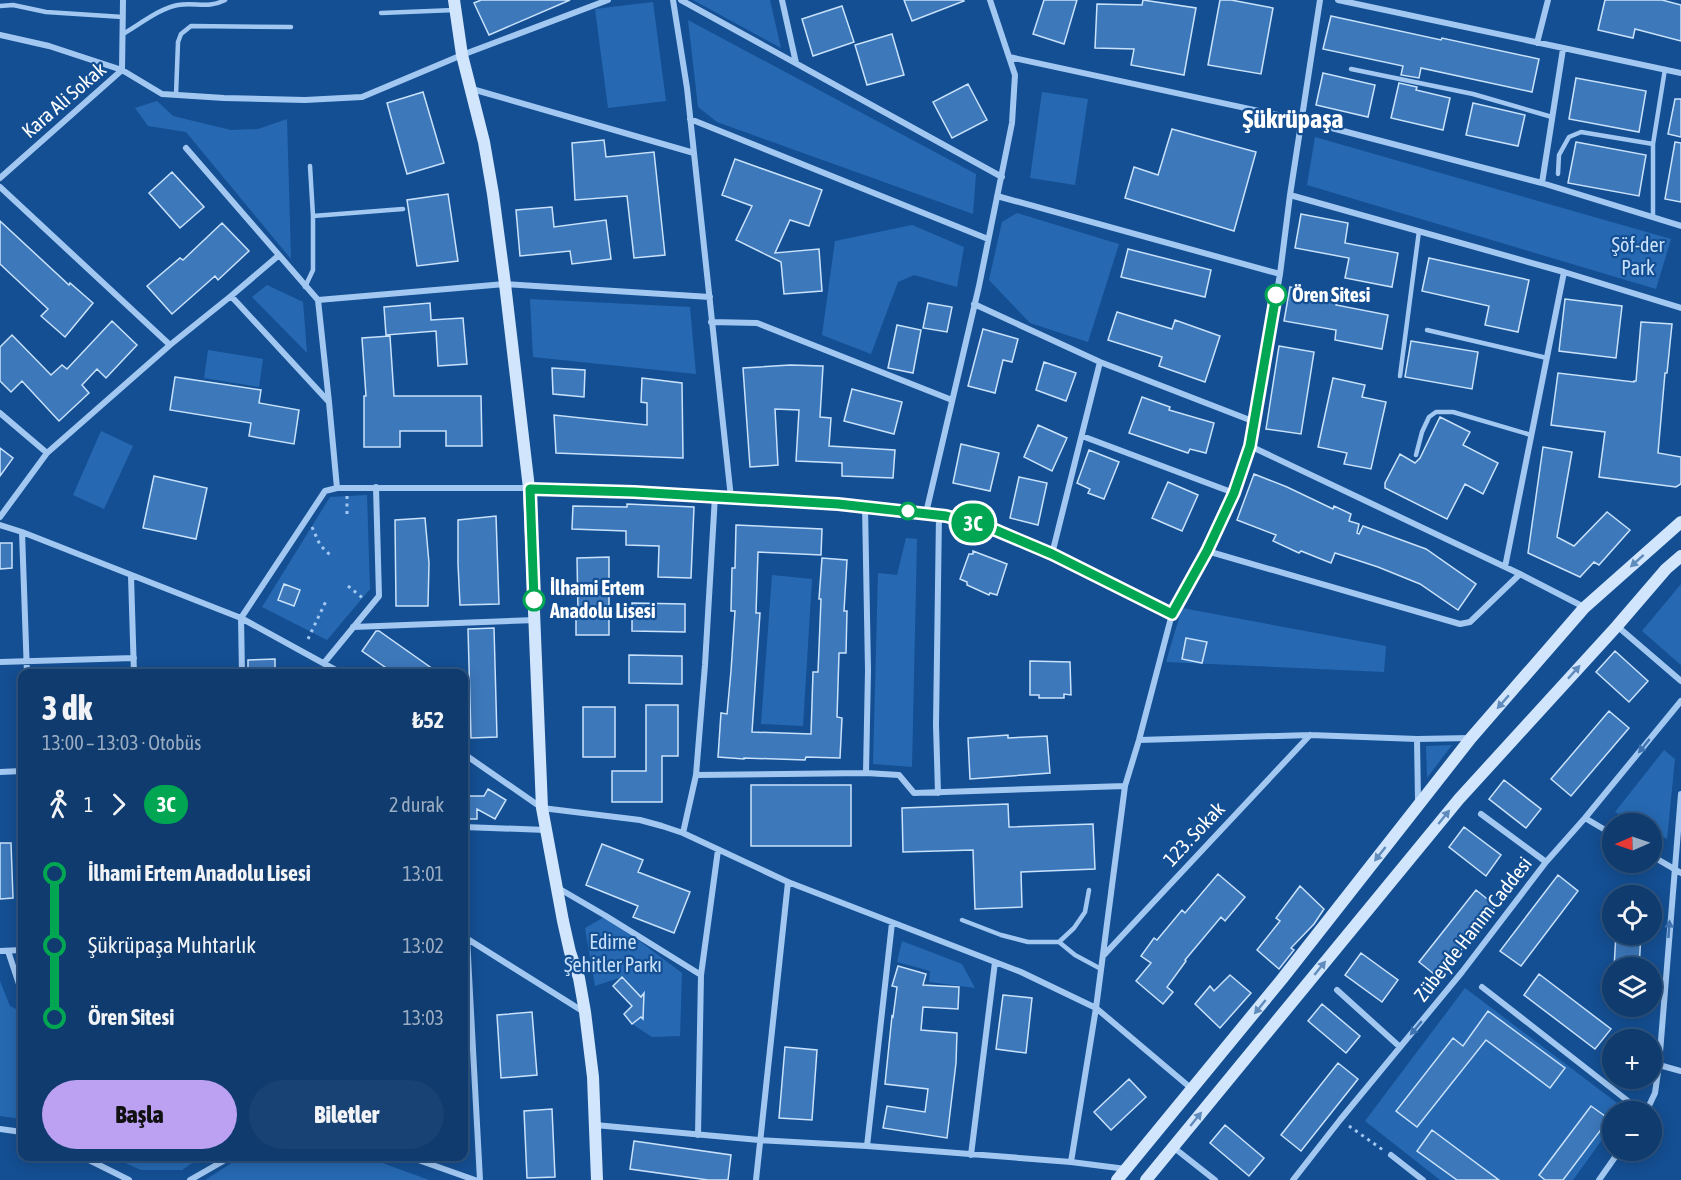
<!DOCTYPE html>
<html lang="tr">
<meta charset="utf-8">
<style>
body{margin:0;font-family:"Asap Condensed",sans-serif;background:#184273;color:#f1f3f6;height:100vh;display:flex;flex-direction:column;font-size:22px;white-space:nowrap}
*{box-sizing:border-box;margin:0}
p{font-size:20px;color:#9badc2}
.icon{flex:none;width:33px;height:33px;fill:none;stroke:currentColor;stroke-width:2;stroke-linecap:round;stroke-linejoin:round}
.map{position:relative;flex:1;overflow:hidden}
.sheet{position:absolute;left:18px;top:669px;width:450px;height:492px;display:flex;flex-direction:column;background:#0f3b6e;border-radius:12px;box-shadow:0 3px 15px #0003,0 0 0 2px #2f5581}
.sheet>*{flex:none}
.badge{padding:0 12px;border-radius:20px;font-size:21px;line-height:39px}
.needle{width:39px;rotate:268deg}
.fabs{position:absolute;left:1602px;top:813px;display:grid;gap:12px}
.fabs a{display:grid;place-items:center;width:60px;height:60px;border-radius:50%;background:#0f3b6e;box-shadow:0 3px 15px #0003,0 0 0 2px #2f5581;font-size:30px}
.map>.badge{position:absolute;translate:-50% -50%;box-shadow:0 0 0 3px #fff}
.legs{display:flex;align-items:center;gap:9px;height:66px;padding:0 24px;font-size:20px}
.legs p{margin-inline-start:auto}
.headline{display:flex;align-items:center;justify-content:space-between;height:102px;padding:0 24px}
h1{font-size:33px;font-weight:800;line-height:45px}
.action{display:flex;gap:12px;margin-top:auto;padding:12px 24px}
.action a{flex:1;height:69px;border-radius:36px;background:#bca0f2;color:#111;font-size:24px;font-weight:800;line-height:69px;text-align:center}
.action a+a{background:#184273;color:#f1f3f6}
ul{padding:0 24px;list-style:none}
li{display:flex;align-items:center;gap:21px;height:72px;font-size:22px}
li i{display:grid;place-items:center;width:9px;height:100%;margin:0 8px;background:currentColor}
li i::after{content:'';width:15px;height:15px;margin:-8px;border:4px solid;border-radius:50%;background:#0f3b6e}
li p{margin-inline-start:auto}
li:first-child i{background:linear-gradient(#0000 50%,currentColor 0)}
li:last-child i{background:linear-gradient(currentColor 50%,#0000 0)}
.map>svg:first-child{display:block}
</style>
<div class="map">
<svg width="1681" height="1180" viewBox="0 0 1681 1180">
<rect width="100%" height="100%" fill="#144f93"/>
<path fill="#2669b2" d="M693,0H770L781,48Z
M653,2L666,101L608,108L595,9Z
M688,20L976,174L973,214L717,122L698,107Z
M1042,92L1088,99L1075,185L1030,178Z
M157,101L173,116L231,130L258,129L287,119L291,259L186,132L148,126L135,108Z
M1315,137L1671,239L1656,289L1307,185Z
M1017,213L1119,244L1088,342L1030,323L989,280L1002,222Z
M912,225L964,247L957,287L914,275L898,282L871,354L822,335L835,241Z
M267,285L303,302L307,353L252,297Z
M530,299L690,307L696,374L533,357Z
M208,350L263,359L259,387L204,378Z
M101,431L133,446L104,509L73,495Z
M367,495L370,589L327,640L262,607L330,497Z
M906,538L917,539L912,767L873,764L878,573L897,575Z
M772,575L812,579L803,726L761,724Z
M1681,584V665L1642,631Z
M1182,608L1386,646L1384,672L1166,662Z
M1452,745L1427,778L1426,746Z
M1664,750L1675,759L1667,839L1652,831V824L1637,823L1615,812Z
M606,916L682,973L680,1036L652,1037L632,1024L643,1015L644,1000L622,977L595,986L585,928Z
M902,941L962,964L975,988L929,982L930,971L897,962Z
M0,981L10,1006L22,1012V1119L0,1116Z
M1465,988L1625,1109L1623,1111L1612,1112V1126L1573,1180H1440L1365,1121Z
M112,1157H201L182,1170H141Z
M241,1157H366L429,1180H205Z"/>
<path fill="#3d78bb" stroke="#c9e2fc" stroke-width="1.5" d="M481,0H570L489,35L474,3Z
M904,0H963L964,1L912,21Z
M1044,0H1077L1064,44L1033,34Z
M1143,0L1196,8L1184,75L1131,65L1134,49L1095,48L1097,4L1142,5Z
M1220,0H1231L1273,8L1261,74L1208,65Z
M1605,0H1662L1681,5V41L1635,29L1633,38L1598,30Z
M842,6L854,42L813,56L802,19Z
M1331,16L1441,40L1442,38L1539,59L1532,92L1421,68L1419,78L1401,75L1403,66L1323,49Z
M892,34L904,75L867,85L855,45Z
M1323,73L1375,85L1368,117L1316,105Z
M1576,78L1646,91L1639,132L1569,119Z
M1399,83L1417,87L1416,90L1450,98L1443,130L1391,118Z
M968,84L987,120L952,138L933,102Z
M423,92L444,163L407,174L387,103Z
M1675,99H1681V137L1668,134Z
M1473,103L1525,115L1518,146L1466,135Z
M1172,129L1256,152L1234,231L1125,198L1134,167L1158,175Z
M604,140L606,157L654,152L665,255L634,258L627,196L575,200L572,143Z
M1576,142L1646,155L1639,196L1568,183Z
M1675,142L1681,143V202L1665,199Z
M735,159L822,190L809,226L790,220L775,253L819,249L822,291L784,294L781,262L736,240L752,206L722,195Z
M172,172L204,207L180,228L149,193Z
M448,194L458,261L417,266L407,200Z
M552,207L554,227L606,220L611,259L572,264L570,251L520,256L516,210Z
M1301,214L1348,223L1345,243L1398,253L1392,287L1345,278L1349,258L1295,248Z
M0,221L69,285L70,283L93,303L65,337L41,316L48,309L0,264Z
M222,223L249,251L218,280L215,276L172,314L147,286L180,258L183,260Z
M1128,249L1211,270L1205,297L1121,277Z
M1429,258L1529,280L1518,332L1485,325L1489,306L1422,291Z
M1290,287L1338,296L1336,305L1388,315L1382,349L1335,340L1336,330L1284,321Z
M1565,299L1622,306L1616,358L1559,351Z
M430,303L431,320L463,318L467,364L438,366L436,331L386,335L384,307Z
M928,303L952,307L947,332L923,328Z
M1117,312L1172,329L1175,320L1220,336L1205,382L1159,366L1162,357L1108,340Z
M112,321L137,345L106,378L97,369L82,385L89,393L59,421L22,381L11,392L0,381V347L12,335L51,375L62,365L67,369Z
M1641,322L1672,324L1667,373H1665L1658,453L1681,457V484L1676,487L1599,477L1605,432L1551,425L1558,373L1634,382V381H1636Z
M897,325L921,330L913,373L888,368Z
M983,329L1018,339L1012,362L1003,360L995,393L968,386Z
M390,336L394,396H481L482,446H446V431H400V447H364V396H366L362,338Z
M1411,341L1478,352L1472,389L1405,377Z
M1279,346L1314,352L1301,434L1266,429Z
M1044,362L1076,373L1066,401L1036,390Z
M790,365L823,366L820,417L831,418L829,446L895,450L893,478L842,476V463L796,461L799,410L775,409L778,465L750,467L743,368Z
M552,368L585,370L584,397L553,394Z
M175,377L261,390L259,403L299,410L294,444L249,436L251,423L170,410Z
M642,378L682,383L683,458L556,453L554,415L647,425V403L641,402Z
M1333,378L1365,385L1362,397L1386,402L1371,469L1344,464L1347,453L1318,447Z
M852,389L902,402L894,434L844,421Z
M1142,397L1170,407L1169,410L1214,423L1206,453L1190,449L1188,453L1129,433Z
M1440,417L1470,432L1463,445L1498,463L1483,494L1465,484L1447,519L1385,488V483L1400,454L1415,463L1420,458Z
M1038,425L1067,438L1052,471L1024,457Z
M961,444L999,453L990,491L953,483Z
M1543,447L1572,452L1557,537L1574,546L1607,512L1630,530L1599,565L1594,562L1580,577L1528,553Z
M0,448L13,458L0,476Z
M1089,450L1119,462L1104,499L1088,493L1090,489L1077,483Z
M1254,474L1287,487L1333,509L1334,506L1351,514L1349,521L1359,524L1357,533L1359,534L1363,526L1426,549L1476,584L1458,610L1420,584L1378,567L1335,553L1331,563L1301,551L1299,553L1273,541L1276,535L1237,520Z
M154,476L207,488L196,539L143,528Z
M1019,477L1047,483L1038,525L1010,518Z
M1168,482L1198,495L1182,531L1152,518Z
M627,504L694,507L691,578L658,577L659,546L626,545V531L572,529L573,506L627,507Z
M496,516L499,604L460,605L458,564V520Z
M425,518L429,563L428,606H396L395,520Z
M736,525L822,529L821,555L758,552L756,613H760L752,732L811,734L813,672H818L821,599H819L822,558L847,560L844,611H847L846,653H839L837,717L842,718L840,758L806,757L805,760L744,758V759L718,757L721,713L727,714L731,671L735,611H731L732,568H735Z
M0,543H12V568L0,569Z
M973,551L1007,564L997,595L990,593L989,595L967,585V582L960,579L969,554H973Z
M609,557V635H576V615H578L577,558Z
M284,584L300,590L294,606L278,600Z
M632,603L685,604V632L632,631Z
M494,628L497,737L471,738L468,629Z
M376,631H379L440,674H395L362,651Z
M1186,638L1207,642L1202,663L1182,659Z
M1615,651L1648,681L1629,702L1596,672Z
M629,655L682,656V684L629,683Z
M275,659V674H248V660Z
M1030,661L1070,662L1071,695L1064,694V698H1039V695H1030Z
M646,705H678V756H662V802H612V771H646Z
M583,707H615V757H583Z
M1609,711L1629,728L1571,796L1551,779Z
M1008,735V738L1047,736L1050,773L970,779L968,738Z
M1504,780L1541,809L1526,828L1489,799Z
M751,785H851V846H751Z
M488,789L506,800L495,819L477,809V819H464V796H484Z
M1008,804L1009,827L1093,824L1095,869L1021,872L1022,907L975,909L973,850L903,852L902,808Z
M1464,827L1501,855L1486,876L1449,847Z
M0,843H11L13,898L0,899Z
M602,844L643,860L638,872L690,892L674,933L633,917L638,906L586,885Z
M1218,874L1245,897L1225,921L1221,917L1185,960L1186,961L1167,987L1173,992L1163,1004L1136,981L1151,963L1141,956L1154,938L1157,940L1182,910L1185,913Z
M1558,875L1578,891L1521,966L1500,951Z
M1300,886L1324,909L1314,924L1291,948L1294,950L1279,969L1257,950L1280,921L1276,918Z
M1476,890L1496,906L1439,978L1419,962Z
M1616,934H1641L1639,968H1614Z
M1361,953L1398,980L1382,1002L1345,975Z
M898,966L926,974L923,985L959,987L958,1009L923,1007L921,1030L957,1033L956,1063L947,1138L883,1128L887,1106L925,1112L928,1089L885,1084L892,1016L893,1017L897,987L892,986Z
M1539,974L1611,1029L1595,1049L1524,995Z
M1230,975L1251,993L1220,1028L1195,1004L1210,986L1214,991Z
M622,977L641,997L644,993L643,1019L641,1017L632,1024L624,1014L632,1006L613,986Z
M1003,995L1032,998L1026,1053L996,1049Z
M1322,1004L1360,1036L1346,1053L1308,1021Z
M1488,1011L1565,1068L1550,1088L1486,1040L1417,1127L1396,1111L1453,1038L1463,1046Z
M532,1012L537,1075L501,1078L497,1015Z
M785,1047L817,1050L812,1120L779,1118Z
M1338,1063L1358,1079L1301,1151L1281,1135Z
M1129,1079L1146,1097L1111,1130L1094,1112Z
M1591,1106L1609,1119L1563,1180H1545L1539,1175Z
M552,1109L555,1177L527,1178L524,1111Z
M1225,1125L1264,1158L1249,1176L1210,1143Z
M1432,1130L1499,1180H1457L1417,1151Z
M634,1141L731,1155L728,1180H708L630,1169Z"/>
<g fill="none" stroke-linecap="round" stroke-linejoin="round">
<path stroke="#a2c8f2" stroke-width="3" stroke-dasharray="3 4.5" stroke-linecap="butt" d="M347,496V515
M312,527L320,545L330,555
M348,586L365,600
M308,639L327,599
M1349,1126L1383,1150"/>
<path stroke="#a2c8f2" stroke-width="4.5" d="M0,6L13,5L46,12L123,17
M381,13L455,10
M123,34C139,25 160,8 178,5C196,2 208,9 225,0
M1351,69L1473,94L1552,117
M176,95L178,42L181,34L191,26L291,27
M1558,174L1559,155L1569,137L1581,132L1653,144
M313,216L403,209
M1653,217V144L1665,69
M305,287L313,270V216L310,166
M1427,330L1547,358
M1400,376L1419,231
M1416,455L1422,432L1429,417L1436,412H1453L1531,435
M962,920L1001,935L1028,942H1059L1075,955L1101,969
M1059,942L1074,928L1085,912L1089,890"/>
<path stroke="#a2c8f2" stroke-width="6" d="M673,0L687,88L731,498
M681,0L1002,177
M782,0L796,63
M1338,0L1681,73
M0,35L49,46L122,70L162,94L224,98L305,100L362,97L462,55L608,0
M1537,43L1548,0
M1009,57L1301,120L1542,183L1681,226
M472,89L694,153
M690,119L988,239
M186,148L318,300L329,402L337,488
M0,178L122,70L123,0
M1542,183L1563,49
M0,187L170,345
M1290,195L1564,272L1681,308
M997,196L1280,274
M231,296L328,401
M318,300L505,284L710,297
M974,304L1100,362L1255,422
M711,322L757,323L952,400
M0,413L47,453
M1082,436L1234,493
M1250,446L1520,574L1584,607
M865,506L868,670L866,773
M926,513L979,286L1012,123L1015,75L990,0
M0,517L47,453L170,345L231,296L278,256
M0,525L22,532L241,618L343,674
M22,532L27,674
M1207,551L1460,624L1470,622L1520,574
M1052,554L1100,362
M1505,567L1564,272
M131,576L134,674
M1617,626L1681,681
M353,627L535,620
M0,662L134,658
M324,663L379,596L376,487
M242,674L241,618L325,491L337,488H529L634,492L865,506L939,515L993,529L1052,554L1172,614
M1417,739L1418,801
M1139,740L1310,735L1417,739L1471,738
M464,754L542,808L640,820L662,826L683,833L788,882L1021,972L1096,1008L1192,1089
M0,772L22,771
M696,775L866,773L899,775L914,793L1125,786
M938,793L936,725L939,515
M1481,814L1546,862
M1585,818L1612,834
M464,827L546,830
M683,833L696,775L705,665L715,496
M1652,856L1681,873
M558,888L606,916L701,975
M466,938L584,1012
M467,938L480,1180
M0,951L22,950
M8,951L22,993
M1103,956L1310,735
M1482,987L1642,1112
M1337,990L1400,1047
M1659,1065L1681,1071
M1646,1112L1655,1093L1659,1065L1681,794
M595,1125L759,1140L867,1146L1071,1162L1126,1169
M0,1129L22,1132
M698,1135L701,975L718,850
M867,1146L892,923
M1173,1147L1215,1180
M971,1155L995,962
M1391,1155L1423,1180
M81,1156L129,1180
M407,1156L475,1180
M1071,1162L1096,1008L1125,786L1139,740L1172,614L1207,551L1234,493L1250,446L1280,274L1290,195L1320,0
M190,1180L232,1156
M756,1180L788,882
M1293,1180L1340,1120L1462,972L1546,862L1585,818L1681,701
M1599,1180L1620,1150"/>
<path stroke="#d1e5fc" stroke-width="12" d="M454,0L462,55L484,142L493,194L505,284L529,488L542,808L563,921L570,952L579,978L585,1012L593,1077L597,1180
M1117,1180L1282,979L1471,738L1584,608L1681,522
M1146,1180L1459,799L1617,626L1666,569L1681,556"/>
</g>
<defs><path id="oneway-solid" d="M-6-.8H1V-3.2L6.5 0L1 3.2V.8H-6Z" transform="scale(1.5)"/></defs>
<g fill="#608bbd">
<use href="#oneway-solid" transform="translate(1637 561) rotate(138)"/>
<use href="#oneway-solid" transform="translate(1574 672) rotate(-48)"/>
<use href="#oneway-solid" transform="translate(1503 702) rotate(131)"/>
<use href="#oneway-solid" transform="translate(1444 817) rotate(-51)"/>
<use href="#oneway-solid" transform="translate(1380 854) rotate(128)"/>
<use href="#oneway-solid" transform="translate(1320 968) rotate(-51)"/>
<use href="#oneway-solid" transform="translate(1260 1007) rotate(129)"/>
<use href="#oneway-solid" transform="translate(1196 1119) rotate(-51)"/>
</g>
<g fill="#3f73b0">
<use href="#oneway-solid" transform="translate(1644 746) rotate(129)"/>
<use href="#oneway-solid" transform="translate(1669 929) rotate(-86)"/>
<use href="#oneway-solid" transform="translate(1416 1028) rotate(130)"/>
</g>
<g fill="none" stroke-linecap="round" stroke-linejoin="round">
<defs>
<path id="line-1" d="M534,600L530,489L634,492L838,504L946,516L993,529L1052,554L1172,614L1207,551L1234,493L1250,446L1276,295"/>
</defs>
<use href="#line-1" stroke="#fff" stroke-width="14"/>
<use href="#line-1" stroke="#00a651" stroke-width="9"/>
</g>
<g fill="#fff" stroke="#00a651" stroke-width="3">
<circle cx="1276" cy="295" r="10"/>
<circle cx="908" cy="511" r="8"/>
<circle cx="534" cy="600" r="10"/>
</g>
<g text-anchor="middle" stroke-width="4.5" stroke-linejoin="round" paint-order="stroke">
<g font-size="20" fill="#fff" stroke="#144f93">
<text transform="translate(64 100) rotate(-41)" y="7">Kara Ali Sokak</text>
<text transform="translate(1194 834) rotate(-47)" y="7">123. Sokak</text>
<text transform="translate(1473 929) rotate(-52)" y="7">Zübeyde Hanım Caddesi</text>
</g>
<g font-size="20" fill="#c9e2fc" stroke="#144f93">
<text x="1638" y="252">Şöf-der<tspan x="1638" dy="23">Park</tspan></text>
<text x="613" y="949">Edirne<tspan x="613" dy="23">Şehitler Parkı</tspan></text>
</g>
<g font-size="20" font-weight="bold" fill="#fff" stroke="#144f93" text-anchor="start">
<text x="1292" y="302">Ören Sitesi</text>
<text x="550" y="595">İlhami Ertem<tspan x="550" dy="23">Anadolu Lisesi</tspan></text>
</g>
<g font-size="26" font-weight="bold" fill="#fff" stroke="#144f93">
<text x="1293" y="128">Şükrüpaşa</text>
</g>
</g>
</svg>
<div class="fabs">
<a><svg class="needle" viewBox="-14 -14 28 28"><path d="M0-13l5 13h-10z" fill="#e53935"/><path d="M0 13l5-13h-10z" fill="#9badc2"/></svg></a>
<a><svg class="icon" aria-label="locate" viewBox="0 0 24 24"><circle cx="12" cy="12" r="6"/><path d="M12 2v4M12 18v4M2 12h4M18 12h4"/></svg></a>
<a><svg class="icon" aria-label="layers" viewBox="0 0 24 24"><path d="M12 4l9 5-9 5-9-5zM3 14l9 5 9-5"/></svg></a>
<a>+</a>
<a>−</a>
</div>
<b class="badge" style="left:973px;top:523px;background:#00a651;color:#fff">3C</b>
<section class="sheet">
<div class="headline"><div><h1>3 dk</h1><p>13:00 – 13:03 · Otobüs</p></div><b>₺52</b></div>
<div class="legs"><svg class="icon" aria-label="walk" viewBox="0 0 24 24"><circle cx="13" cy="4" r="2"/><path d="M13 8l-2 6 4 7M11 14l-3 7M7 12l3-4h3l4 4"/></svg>1<svg class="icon" aria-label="forward" viewBox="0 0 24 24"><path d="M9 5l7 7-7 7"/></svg><b class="badge" style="background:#00a651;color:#fff">3C</b><p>2 durak</p></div>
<ul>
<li><i style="color:#00a651"></i><b>İlhami Ertem Anadolu Lisesi</b><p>13:01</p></li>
<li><i style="color:#00a651"></i><span>Şükrüpaşa Muhtarlık</span><p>13:02</p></li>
<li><i style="color:#00a651"></i><b>Ören Sitesi</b><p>13:03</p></li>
</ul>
<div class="action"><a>Başla</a><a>Biletler</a></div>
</section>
</div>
